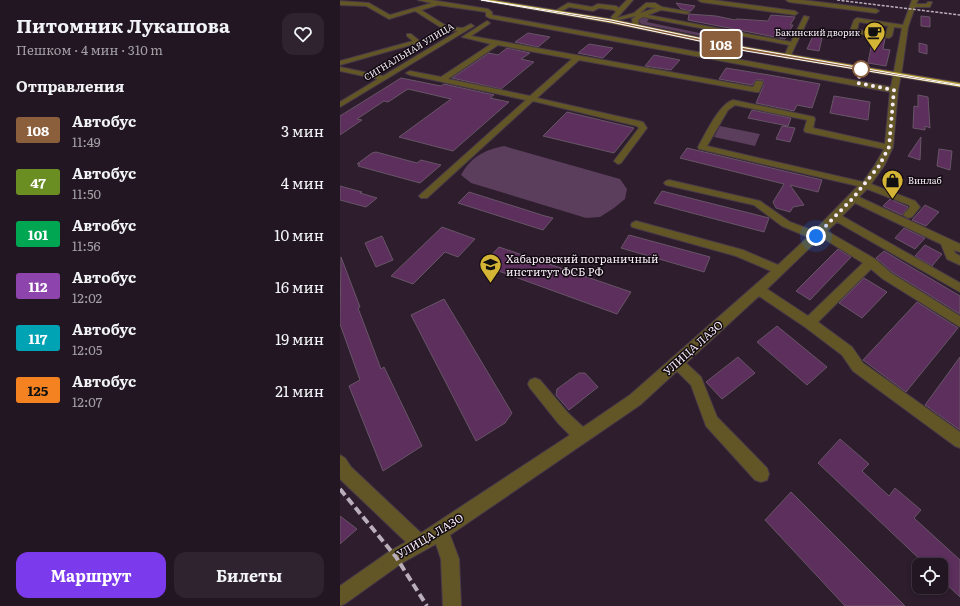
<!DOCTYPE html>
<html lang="ru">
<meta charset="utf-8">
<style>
body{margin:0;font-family:Literata,serif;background:#2e232f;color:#f1f3f6;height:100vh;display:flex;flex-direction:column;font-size:15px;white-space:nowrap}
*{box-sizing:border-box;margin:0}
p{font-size:13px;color:#a29fa5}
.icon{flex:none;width:22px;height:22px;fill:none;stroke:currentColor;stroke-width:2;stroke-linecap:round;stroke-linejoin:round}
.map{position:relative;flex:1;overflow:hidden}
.drawer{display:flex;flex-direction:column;background:#221622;width:340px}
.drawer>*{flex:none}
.badge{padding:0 8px;border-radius:3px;font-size:14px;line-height:26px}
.fabs{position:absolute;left:572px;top:558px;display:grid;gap:8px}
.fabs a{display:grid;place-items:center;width:36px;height:36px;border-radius:8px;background:#221622;box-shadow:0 2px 6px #0003,0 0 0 1px #3f3540;font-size:20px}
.you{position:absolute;width:20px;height:20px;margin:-10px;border:3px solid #fff;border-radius:50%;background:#1a73e8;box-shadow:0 0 0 6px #1a73e833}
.map>.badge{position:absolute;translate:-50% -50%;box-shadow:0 0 0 2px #fff}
h2{padding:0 16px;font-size:15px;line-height:36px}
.round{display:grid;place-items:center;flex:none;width:42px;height:42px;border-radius:12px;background:#2e232f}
.summary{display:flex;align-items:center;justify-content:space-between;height:68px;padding:0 16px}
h1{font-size:19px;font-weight:700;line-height:30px}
.button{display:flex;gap:8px;margin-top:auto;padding:8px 16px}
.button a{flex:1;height:46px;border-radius:12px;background:#7c3aed;color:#fff;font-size:16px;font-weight:700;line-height:46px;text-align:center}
.button a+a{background:#2e232f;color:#f1f3f6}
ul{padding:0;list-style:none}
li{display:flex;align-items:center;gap:12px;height:52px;padding:0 16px}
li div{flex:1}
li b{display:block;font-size:15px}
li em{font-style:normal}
li .badge{min-width:44px;font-weight:700;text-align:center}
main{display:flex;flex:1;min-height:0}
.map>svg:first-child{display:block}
</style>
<main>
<section class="drawer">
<div class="summary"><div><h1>Питомник Лукашова</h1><p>Пешком · 4 мин · 310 m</p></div><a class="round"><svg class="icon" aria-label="heart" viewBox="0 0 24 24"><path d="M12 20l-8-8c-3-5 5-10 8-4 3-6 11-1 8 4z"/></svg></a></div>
<h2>Отправления</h2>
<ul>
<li><span class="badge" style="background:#8b5e3c;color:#fff">108</span><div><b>Автобус</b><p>11:49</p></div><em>3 мин</em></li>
<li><span class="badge" style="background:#6b8e23;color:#fff">47</span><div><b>Автобус</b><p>11:50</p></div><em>4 мин</em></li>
<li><span class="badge" style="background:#00a651;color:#fff">101</span><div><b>Автобус</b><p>11:56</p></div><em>10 мин</em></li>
<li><span class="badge" style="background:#8e44ad;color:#fff">112</span><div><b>Автобус</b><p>12:02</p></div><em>16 мин</em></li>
<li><span class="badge" style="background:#00a3b4;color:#fff">117</span><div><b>Автобус</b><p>12:05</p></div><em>19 мин</em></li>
<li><span class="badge" style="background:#f58220;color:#111">125</span><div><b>Автобус</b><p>12:07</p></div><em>21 мин</em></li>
</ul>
<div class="button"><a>Маршрут</a><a>Билеты</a></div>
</section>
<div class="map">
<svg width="620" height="606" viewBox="0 0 620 606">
<rect width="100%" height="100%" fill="#2d1d2d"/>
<path fill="#5b3e5b" d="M303,17L309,19L307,22L369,35L371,38L301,24L297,19Z
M380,126L420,134L415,146L374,137Z
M164,146L280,179L287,189L285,199L274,208L260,217L246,218L131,183L121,175C131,157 144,150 164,146Z"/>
<path fill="#5c2f5c" stroke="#685567" d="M336,3L355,6L351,11L341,9Z
M349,14L376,16L395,20L397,19L428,21L431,15L455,17L450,25H453L445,39L348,20Z
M581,16L590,17V27L581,26Z
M188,33L210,37L198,47L175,42Z
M473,36L482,38L479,51L467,49Z
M533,37L545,39L543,49L550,50L546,66L528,63Z
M579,43L587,45V54L579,52Z
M249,44L273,48L263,58L238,53Z
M167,48L190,53L181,59L194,62L161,89L112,78L149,53L158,55Z
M314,55L340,60L331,70L305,66Z
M386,68L429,75L480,84L472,108L457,105L454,111L416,103L423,87V80H416L412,85L379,79Z
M61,78L101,86L104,84L154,95L150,98L169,102L113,151L59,137L111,99L68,89L48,102L44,101L17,119L22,120L0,135V116Z
M578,95L588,97L590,128L585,126V130L573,128L574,106L578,107Z
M494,96L530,102L528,120L490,113Z
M412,110L451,118L448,126L408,118Z
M227,112L294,128L274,153L203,136Z
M442,126L455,128L450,142L436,139Z
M581,137L580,160L568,156Z
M347,148L482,180L478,192L450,185L464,205L453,207L450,212L436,208L433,202L444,184L340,158Z
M599,149L612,151L610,170L597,166Z
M36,152L77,163L81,160L101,165L80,183L18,166L20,164H17L32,153Z
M0,186L22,192L20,193L37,198L26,207L0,200Z
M322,191L429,218L424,232L314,203Z
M129,192L205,216L213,218L203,230L118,203Z
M550,199L568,207L562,215L543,206Z
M585,205L599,212L586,226L572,220Z
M102,227L135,239L118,257L105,252L73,284L51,276Z
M564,228L585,238L575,249L555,238Z
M289,235L370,257L364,272L281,248Z
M42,236L53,260L36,267L25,243Z
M585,245L602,254L592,266L575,256Z
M159,247L291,292L277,314L142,265Z
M498,249L511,257L470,300L456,291Z
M544,251L620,296V314L552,272L536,258Z
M1,257L20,307L18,308L41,369L44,367L82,446L43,471L9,386L20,380L0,324Z
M524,278L547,292L522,318L499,303Z
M104,299L172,413L165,423L136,441L71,315Z
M577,302L618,328L566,392L523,360Z
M437,326L487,367L467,385L417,342Z
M398,357L415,373L382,399L366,382Z
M620,357V430L585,405Z
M239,373H245L258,387L229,410L216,395L217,389Z
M500,439L529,464L522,471L549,496L555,488L581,510L574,518L620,560V597L601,579V565H586L478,463Z
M451,492L565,606H505L425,520Z
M0,516L17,529L0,544Z"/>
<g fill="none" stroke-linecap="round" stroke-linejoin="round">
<defs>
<path id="minor" d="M78,0H91L148,9L152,12V15L551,87L562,28L554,27L552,36L549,38L513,33L510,31L514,20L517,18L563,25L572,0H578L576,4H586L588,2H592L590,7H575L568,27L562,69L558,90L553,147L544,166L531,184L575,201L580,207L572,217L568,218L563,215L570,207L569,205L527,189L519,197L620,244V252L614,250L615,253L620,256V265L607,259L601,244L515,203L502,216L620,283V292L497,222L487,231L535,259L551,273L620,316V327L543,279L531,269L478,322L512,347L523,363L620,432V448L615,446L513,371L502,355L465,327L419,296L346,363L361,377L377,417L427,468L429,474L427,480L421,482L415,480L366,426L351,385L337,371L300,405L110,535L119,559L121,606H103L101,559L96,544L62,563L6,603L0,606V586L50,551L66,542L0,479V455L5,458L11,467L81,533L230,435L218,423L190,388L188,384L190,380L195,378L200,380L228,413L243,427L290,395L431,271L396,256L292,227L291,225L292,223L296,221L403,250L438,265L468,237L442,226L414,205L326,185L324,183L326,181L329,180L420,201L450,222L474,231L518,186L359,149L358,147C365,135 379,104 393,100L474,117L475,119L473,128L545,144L550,92L149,18L146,16V12L98,5L81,10L108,27L123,28L131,24L134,26L0,107V102L38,79L0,71V67L43,76L118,31L105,30L75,11L49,19L26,6L0,5V1L29,3L50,15L92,3ZM519,22L548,26L546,34L517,30ZM395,105L467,120L464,130L465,132L544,149L535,165L523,182L367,146L388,110ZM481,237L523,263L468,316L427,289Z
M287,0H293L277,18L294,13L306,3H315L322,7L350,12L347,14L321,10L308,15L451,42L464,16L469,17L450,57L447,59L444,57L449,45L303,17L298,20L299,26L296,28L293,26L292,19L296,16L269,22V20L273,19L271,17L276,12L274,10L259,8L253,11L229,7L218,13L213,12L228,3L252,7L258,4L276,6L279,8ZM307,7L316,8L300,13Z
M358,0H373L455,11L458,13L455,15L361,2Z
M446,0H462L536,9L539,11L536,13L449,2Z
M147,21L150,23L149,24L131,36L413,87L416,81H422L423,83L419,92H416L239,60L197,98L303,122L307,128L281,163L278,164L274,161L299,128L297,126L193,101L87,198H81L79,196L81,194L186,100L70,75L66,73L70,71L101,77L151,44L122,37ZM158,45L232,59L190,96L108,79Z
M67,34H71L81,42L0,65V61L73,41L67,36Z"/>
<path id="highway" d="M140,0H153L271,19L406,47L620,83V87L406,51L271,23Z"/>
</defs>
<use href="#minor" stroke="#493a49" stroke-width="2"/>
<use href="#highway" stroke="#493a49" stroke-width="2"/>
<use href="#minor" fill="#625626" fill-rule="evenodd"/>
<use href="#highway" fill="#b49b36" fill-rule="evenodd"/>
<path stroke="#bbaebb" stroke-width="1.5" stroke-dasharray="3 1.5" stroke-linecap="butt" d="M497,0L620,15"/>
<path stroke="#bbaebb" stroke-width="4" stroke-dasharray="8 4" stroke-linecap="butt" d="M0,489L56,557L87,606"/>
</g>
<path fill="#8b5e3c" stroke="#fff" d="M141,0H143L271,20L406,48L620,85V86L406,51L271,22Z"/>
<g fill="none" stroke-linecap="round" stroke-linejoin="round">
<path stroke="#f7ecf7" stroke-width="4" stroke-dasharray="0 7.2" d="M476,236L513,198L539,166L549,147L554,90L518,83L521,69"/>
</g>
<defs>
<symbol id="cafe-pin" viewBox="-11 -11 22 30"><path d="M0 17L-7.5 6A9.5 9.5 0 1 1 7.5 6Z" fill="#d5b535" stroke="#110a11"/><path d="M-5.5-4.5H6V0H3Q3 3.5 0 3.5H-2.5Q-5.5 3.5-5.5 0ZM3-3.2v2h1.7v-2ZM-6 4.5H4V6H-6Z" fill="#111"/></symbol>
<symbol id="shop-pin" viewBox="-11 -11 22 30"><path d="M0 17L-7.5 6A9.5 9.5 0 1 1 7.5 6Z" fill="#d5b535" stroke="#110a11"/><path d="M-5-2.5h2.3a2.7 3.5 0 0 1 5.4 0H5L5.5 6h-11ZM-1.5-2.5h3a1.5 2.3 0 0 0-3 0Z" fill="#111"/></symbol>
<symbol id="university-pin" viewBox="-11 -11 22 30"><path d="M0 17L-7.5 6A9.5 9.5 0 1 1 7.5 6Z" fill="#d5b535" stroke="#110a11"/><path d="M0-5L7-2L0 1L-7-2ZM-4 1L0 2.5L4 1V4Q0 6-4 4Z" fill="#111"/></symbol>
</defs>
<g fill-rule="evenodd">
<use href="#cafe-pin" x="522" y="20" width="25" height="34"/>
<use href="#shop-pin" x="540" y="168" width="25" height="34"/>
<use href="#university-pin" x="138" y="252" width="25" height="34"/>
</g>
<circle fill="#fff" stroke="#8b5e3c" stroke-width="2" cx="521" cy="69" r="8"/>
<g text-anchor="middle" stroke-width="3" stroke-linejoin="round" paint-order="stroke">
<g font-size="9" fill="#f7ecf7" stroke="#110a11" text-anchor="end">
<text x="520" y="36">Бакинский дворик</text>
<text x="568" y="184" text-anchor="start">Винлаб</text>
</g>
<g font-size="9" fill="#f7ecf7" stroke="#110a11">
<text transform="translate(69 52) rotate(-31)" y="3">СИГНАЛЬНАЯ УЛИЦА</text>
</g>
<g font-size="11" fill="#f7ecf7" stroke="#110a11" text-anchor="start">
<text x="166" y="263">Хабаровский пограничный<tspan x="166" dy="13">институт ФСБ РФ</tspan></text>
</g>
<g font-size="11" fill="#f7ecf7" stroke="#110a11">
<text transform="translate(353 348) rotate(-42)" y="4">УЛИЦА ЛАЗО</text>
<text transform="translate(90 536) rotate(-31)" y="4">УЛИЦА ЛАЗО</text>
</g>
</g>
</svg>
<div class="fabs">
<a><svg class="icon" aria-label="locate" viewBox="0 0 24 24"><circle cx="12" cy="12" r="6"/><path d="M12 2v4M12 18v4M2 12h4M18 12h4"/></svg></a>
</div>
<div class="you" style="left:476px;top:236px"></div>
<b class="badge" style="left:381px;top:44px;background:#8b5e3c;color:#fff">108</b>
</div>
</main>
